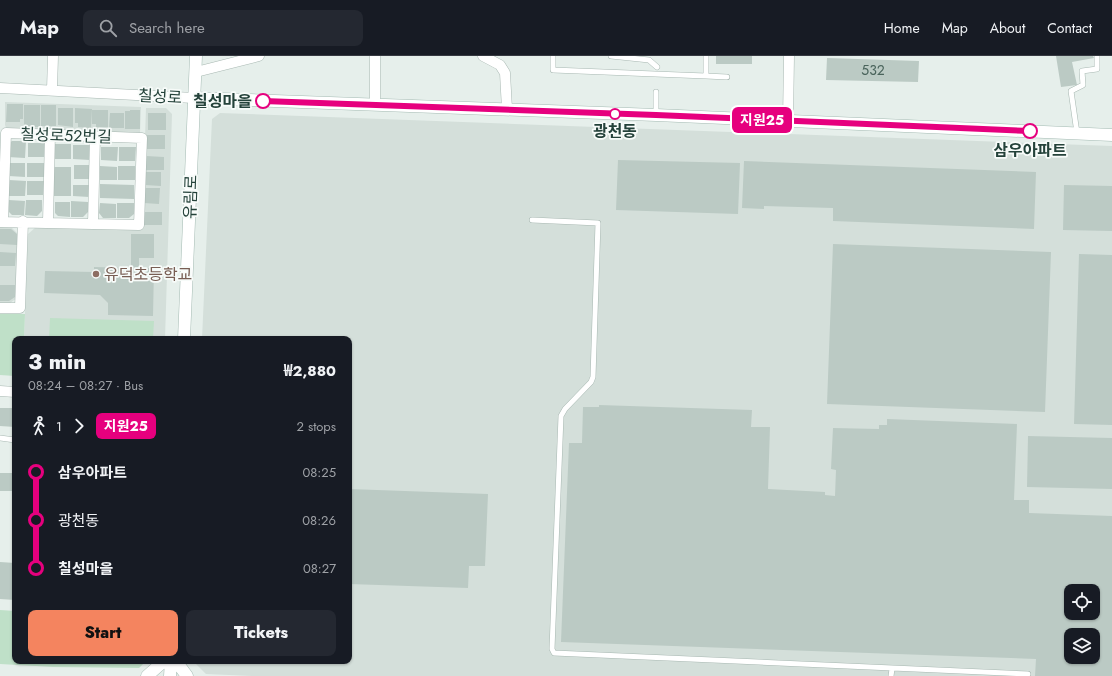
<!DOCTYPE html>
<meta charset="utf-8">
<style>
body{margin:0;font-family:Jost,"Noto Sans KR",sans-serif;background:#242831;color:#f1f3f6;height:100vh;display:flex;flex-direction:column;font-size:15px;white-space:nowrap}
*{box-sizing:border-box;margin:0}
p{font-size:13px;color:#9ea1a6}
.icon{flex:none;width:22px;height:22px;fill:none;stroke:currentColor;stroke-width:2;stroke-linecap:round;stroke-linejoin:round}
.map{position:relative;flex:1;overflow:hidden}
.panel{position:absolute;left:12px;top:280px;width:340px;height:328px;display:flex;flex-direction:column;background:#171b24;border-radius:8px;box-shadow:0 1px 3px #0004}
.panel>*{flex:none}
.badge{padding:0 8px;border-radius:6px;font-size:14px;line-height:26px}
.controls{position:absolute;left:1064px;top:528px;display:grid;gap:8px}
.controls a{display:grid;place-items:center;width:36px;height:36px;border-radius:8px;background:#171b24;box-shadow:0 1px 3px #0004;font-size:20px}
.map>.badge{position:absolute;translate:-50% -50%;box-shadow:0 0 0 2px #fff}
.legs{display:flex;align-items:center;gap:6px;height:44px;padding:0 16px;font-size:13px}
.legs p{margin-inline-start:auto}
.summary{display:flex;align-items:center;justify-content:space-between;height:68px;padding:0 16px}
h1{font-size:22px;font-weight:800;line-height:30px}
.primary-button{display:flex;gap:8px;margin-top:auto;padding:8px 16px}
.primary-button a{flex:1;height:46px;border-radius:8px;background:#f4845f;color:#111;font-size:16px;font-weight:800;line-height:46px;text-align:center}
.primary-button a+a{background:#242831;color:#f1f3f6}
ul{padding:0 16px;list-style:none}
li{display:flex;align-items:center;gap:14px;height:48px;font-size:15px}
li i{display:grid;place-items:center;width:6px;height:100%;margin:0 5px;background:currentColor}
li i::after{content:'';width:10px;height:10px;margin:-5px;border:3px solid;border-radius:50%;background:#171b24}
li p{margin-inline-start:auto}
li:first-child i{background:linear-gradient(#0000 50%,currentColor 0)}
li:last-child i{background:linear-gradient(currentColor 50%,#0000 0)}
header{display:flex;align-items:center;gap:24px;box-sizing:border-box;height:56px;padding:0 20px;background:#171b24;border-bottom:1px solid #363941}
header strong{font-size:19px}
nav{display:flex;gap:22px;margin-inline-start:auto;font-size:14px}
.search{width:280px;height:36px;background:#242831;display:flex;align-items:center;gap:10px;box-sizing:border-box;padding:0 14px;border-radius:8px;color:#9ea1a6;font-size:15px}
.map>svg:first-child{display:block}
</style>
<header>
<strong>Map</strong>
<div class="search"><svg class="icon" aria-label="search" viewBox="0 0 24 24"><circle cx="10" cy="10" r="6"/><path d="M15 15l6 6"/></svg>Search here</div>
<nav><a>Home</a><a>Map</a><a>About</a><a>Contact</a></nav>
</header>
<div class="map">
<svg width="1112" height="620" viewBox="0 0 1112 620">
<rect width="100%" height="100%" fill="#e6efeb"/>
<path fill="#d4dfda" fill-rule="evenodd" d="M5,46L141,51L140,77L7,74L5,69Z
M146,52H166L172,58L165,283H24L28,178L36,171L142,173Z
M220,57L1112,90V620H252L206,618L193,605H349V283H202L212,63ZM1071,535H1093V557H1071ZM1071,579H1093V601H1071Z
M0,171L12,172L18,178L17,242L10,247H0Z"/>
<path fill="#bfe0c8" d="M0,258H25L24,283H15V320L0,319Z
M50,262L154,265L153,283H49Z
M0,554L15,555V605H146L139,612L53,611L0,608Z"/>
<path fill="#bbcac4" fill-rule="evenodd" d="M716,0H752V8H716Z
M1056,0H1093L1094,2L1072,6L1077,29L1061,31Z
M827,2L919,5L918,26L826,24Z
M7,48H23V63H20V66H6Z
M24,49H40V71H24Z
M41,49H56V70H41Z
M58,52H73V71L58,69Z
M75,52L92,53L91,72L78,71V67H75Z
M92,54H108V71H96V68H92Z
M130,54H140V73H125V55H130Z
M110,57H124V72H109Z
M148,57H166V74H148Z
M147,79H165V93H147Z
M12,85H26L25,102L8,101V88Z
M28,87H45L44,101H28Z
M54,88H71V103H54Z
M73,89H90V104L73,103Z
M101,91H118L117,105L101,104Z
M119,91H136L135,105H119Z
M146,100L164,101V114H145Z
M618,104L740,107L738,158L616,154Z
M744,105L1036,116L1034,173L833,165V152L764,150V153L742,152Z
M9,107H25V121L9,120Z
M27,107H44V121H27Z
M74,109H89V123H74Z
M100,110L117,111V124H100Z
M118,110H135V124H118Z
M54,111H71V140H54Z
M145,116H161V130L145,129Z
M9,124L26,125L25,140H8Z
M27,125H44L43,139H27Z
M100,128L134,129V143L100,142Z
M73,129H89V141L73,140Z
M1064,129L1112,130V175L1063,174Z
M144,132H160L159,148L144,147Z
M9,144L25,145L24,159H12L9,156Z
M26,144H42V155L37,160L25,159Z
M71,145L88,146V156L83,161H71Z
M55,146H70V161L58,160L55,157Z
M100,147L116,148V162H103L99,157Z
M117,147H134V158L129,162H117Z
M144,156H162V169H143Z
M0,173H11L17,178V189L0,188Z
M131,178H154V202H139V212H154L153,260L108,259V247L100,239L44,237L45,215L94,216V211L131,212Z
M833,188L1051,196L1045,356L827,348Z
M0,196L16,197L15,210H0Z
M1079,198L1112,199V369L1074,368Z
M0,229H15V241L9,245H0Z
M599,349L752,354L751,371H770L768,433L825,436V439L835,440L836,414L831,413L833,372L879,373V369H887V363L1017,368L1014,444H1029V457L1112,460V620H1035L1036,603L561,586L569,387H582L583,351H599ZM1071,535H1093V557H1071ZM1071,579H1093V601H1071Z
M0,352H15V371L0,370Z
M1028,380L1112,382V433L1027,431Z
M0,417H15V435H0Z
M349,433L488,438L485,510H469L468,532L349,528Z
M0,506L15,507V544L0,543Z"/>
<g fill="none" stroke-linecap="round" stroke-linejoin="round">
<defs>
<path id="lane" d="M553,0V14L706,20V0
M611,0L649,4L657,11
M706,20L727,21
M656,59V36
M1077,77L1071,35L1083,29L1082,15L1097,13V0
M532,164L598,167L593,321L591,326L565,353L561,360L552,593L554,597L1028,618
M0,382L15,384
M891,620L892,613"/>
<path id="street" d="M483,0L500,9L505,17L507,53
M196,16L259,0
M0,32L194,42
M52,34L53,0
M375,49V0
M788,65L789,0
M0,166L139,169L142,82L6,77L3,166
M48,166L50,78
M93,168L95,80
M0,252H20L23,165
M0,335L15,336"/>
<path id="secondary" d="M194,42L656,59L1112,79
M184,283L196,0
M176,605L187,620
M147,620L164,605
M170,620L171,605"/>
</defs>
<use href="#lane" stroke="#a8b8b2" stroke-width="6"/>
<use href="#street" stroke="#a8b8b2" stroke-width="11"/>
<use href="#secondary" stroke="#a4bbb3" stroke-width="13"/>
<use href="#lane" stroke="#fff" stroke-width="5"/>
<use href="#street" stroke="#fff" stroke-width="10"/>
<use href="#secondary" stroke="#fff" stroke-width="12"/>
</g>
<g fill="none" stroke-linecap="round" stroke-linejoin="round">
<defs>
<path id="line-1" d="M263,45L656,59L1030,75"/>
</defs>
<use href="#line-1" stroke="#fff" stroke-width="9"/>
<use href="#line-1" stroke="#e6007e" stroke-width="6"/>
</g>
<g fill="#fff" stroke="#e6007e" stroke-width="2">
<circle cx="263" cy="45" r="7"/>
<circle cx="615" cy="58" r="5"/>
<circle cx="1030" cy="75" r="7"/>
</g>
<circle fill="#8d6e63" stroke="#f7fbf9" stroke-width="1.5" cx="96" cy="218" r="4"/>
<g text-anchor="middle" stroke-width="3.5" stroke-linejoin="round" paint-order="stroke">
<g font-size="14" fill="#4a645c">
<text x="873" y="19">532</text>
</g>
<g font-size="16" fill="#24423a" stroke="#f7fbf9">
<text transform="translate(160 40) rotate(3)" y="6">칠성로</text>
<text transform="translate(66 79) rotate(2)" y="6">칠성로52번길</text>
<text transform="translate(190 141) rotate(-88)" y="6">유림로</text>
</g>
<g font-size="16" font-weight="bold" fill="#24423a" stroke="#f7fbf9">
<text x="252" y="51" text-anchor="end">칠성마을</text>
<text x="615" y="81">광천동</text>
<text x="1030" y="100">삼우아파트</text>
</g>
<g font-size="16" fill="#785e54" stroke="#f7fbf9" text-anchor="start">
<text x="104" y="224">유덕초등학교</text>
</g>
</g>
</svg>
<div class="controls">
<a><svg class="icon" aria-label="locate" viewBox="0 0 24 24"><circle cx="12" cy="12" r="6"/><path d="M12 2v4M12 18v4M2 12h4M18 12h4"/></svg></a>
<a><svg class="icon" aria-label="layers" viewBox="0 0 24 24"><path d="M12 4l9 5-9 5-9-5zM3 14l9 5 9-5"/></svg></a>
</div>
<b class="badge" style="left:762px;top:64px;background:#e6007e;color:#fff">지원25</b>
<section class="panel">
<div class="summary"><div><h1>3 min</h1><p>08:24 – 08:27 · Bus</p></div><b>₩2,880</b></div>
<div class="legs"><svg class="icon" aria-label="walk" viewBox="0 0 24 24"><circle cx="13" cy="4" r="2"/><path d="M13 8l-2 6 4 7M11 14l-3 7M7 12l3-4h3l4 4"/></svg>1<svg class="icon" aria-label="forward" viewBox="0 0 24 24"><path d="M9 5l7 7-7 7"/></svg><b class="badge" style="background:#e6007e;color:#fff">지원25</b><p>2 stops</p></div>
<ul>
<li><i style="color:#e6007e"></i><b>삼우아파트</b><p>08:25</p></li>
<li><i style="color:#e6007e"></i><span>광천동</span><p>08:26</p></li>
<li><i style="color:#e6007e"></i><b>칠성마을</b><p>08:27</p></li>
</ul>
<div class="primary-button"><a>Start</a><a>Tickets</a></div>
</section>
</div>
